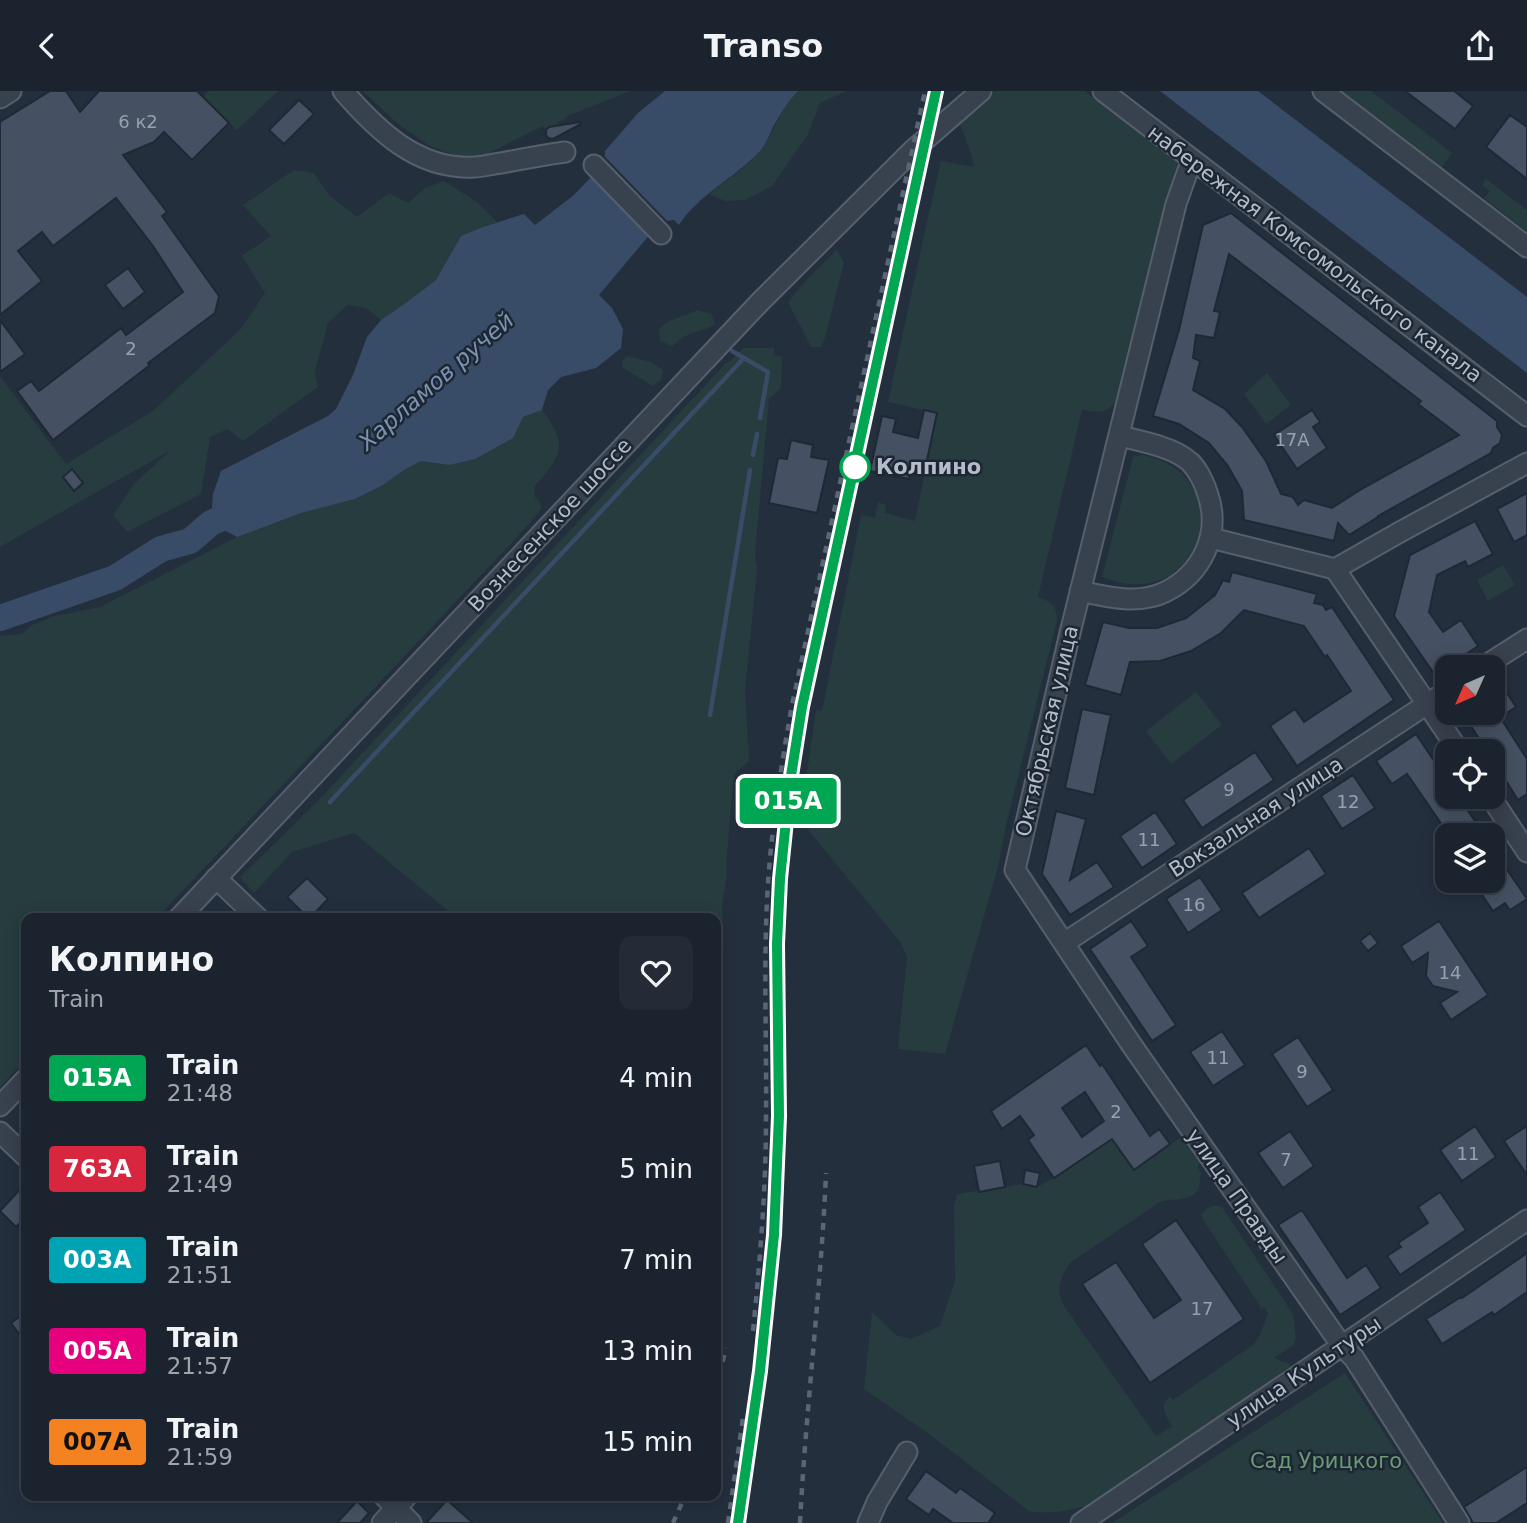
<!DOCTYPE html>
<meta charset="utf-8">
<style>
body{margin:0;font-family:"DejaVu Sans",sans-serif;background:#242b36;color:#f1f3f6;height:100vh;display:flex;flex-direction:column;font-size:26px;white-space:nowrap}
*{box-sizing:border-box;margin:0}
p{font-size:23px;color:#a0a4aa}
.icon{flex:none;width:38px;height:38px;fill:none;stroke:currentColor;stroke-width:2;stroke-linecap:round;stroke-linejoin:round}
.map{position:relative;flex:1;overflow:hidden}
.panel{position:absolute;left:21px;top:822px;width:700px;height:588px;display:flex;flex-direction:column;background:#1b232e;border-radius:14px;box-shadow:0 4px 18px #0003,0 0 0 2px #39404a}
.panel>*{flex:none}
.badge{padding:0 14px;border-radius:5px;font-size:24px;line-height:46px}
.needle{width:46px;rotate:225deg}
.tools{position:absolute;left:1435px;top:564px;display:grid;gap:14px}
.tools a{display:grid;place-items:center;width:70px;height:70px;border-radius:14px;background:#1b232e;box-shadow:0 4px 18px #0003,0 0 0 2px #39404a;font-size:35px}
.map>.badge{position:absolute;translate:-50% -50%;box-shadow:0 0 0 4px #fff}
.round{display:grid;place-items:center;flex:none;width:74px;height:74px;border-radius:14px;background:#242b36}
.overview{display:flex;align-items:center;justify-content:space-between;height:119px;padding:0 28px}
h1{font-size:33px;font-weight:800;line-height:52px}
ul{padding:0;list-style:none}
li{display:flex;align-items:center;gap:21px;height:91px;padding:0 28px}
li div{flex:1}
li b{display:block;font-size:26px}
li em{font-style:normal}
li .badge{min-width:77px;font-weight:700;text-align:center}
header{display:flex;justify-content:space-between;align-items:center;height:91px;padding:0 28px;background:#1b232e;font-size:32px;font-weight:800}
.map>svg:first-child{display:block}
</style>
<header><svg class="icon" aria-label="back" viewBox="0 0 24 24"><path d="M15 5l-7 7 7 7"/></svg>Transo<svg class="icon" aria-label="share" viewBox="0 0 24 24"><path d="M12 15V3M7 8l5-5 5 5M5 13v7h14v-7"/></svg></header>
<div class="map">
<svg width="1527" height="1432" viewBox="0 0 1527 1432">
<rect width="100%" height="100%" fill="#242f3e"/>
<path fill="#263c3f" d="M209,0H278L237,39L213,16L166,42Z
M363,0H630L567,25V27L558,31L560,37C554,36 550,34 546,39L543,35L485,64L456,65L428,54L398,33Z
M798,0H846L820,12L807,45L772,95L745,109L725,110L709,103C727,88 750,75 763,56C775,38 782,16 798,0Z
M995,0H1084L1178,70L1117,308C1107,324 1099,321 1082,319L1038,506C1052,511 1057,515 1057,530L1006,734L999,772L945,963L898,958L907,866L901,852L800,729L816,619L822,620L861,424L875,427L878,411L886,414L885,422L915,430L937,322L888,311L928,126L941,70L975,76L963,40L958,30Z
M1340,0H1371L1452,62L1441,77Z
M294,79L314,82L329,104L357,126L389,102L408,112L425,97L444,90L477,111L497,131L461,145L436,189L407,211L381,229L366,217L347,214L328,232L315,280L318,296L243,350L228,338L210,346L201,403L127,441L113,424L135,392L171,359L0,456V285L66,373L153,320L240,239L265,202L242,165L271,145L243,114Z
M1486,88L1527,119V141L1484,107L1490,100L1482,94Z
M837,159L844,172L825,247L821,256H811L788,211L809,186Z
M698,219L711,223L715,233C705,240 702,238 692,242C685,244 679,250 672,255L660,250L659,238L667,231Z
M743,257H774V264L782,266L781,297L769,308L755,463L757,478L745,598L749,670L734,683L726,775L727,783L722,815L724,850L721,886V908L716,928V828H458L354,742L292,761L254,802L240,786L314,714L726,272L732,269Z
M627,265L651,271L663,279L661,289L653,295L623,277L622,270Z
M1267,282L1291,314L1266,333L1244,303Z
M542,319C569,355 562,364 534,396L535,406L541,413V418L519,444L156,828H26V968L0,996V545L22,543L32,534L55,525L100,516L237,446L301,422L355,408L383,394L404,379L421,370L449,374L523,326Z
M1143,364C1244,384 1201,527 1102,486L1133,366Z
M1503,474L1515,494L1488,510L1477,489Z
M1196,601L1222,634L1171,673L1146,640Z
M1124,1040L1134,1079L1184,1044L1203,1070L1197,1075L1201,1081C1200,1086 1200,1094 1198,1098C1192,1111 1171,1107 1160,1111L1071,1171C1059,1188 1055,1199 1066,1218L1156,1345L1172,1335C1166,1325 1158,1314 1170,1306L1173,1309L1254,1253L1259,1246L1268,1223L1264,1216L1261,1218L1259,1213L1203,1129L1201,1124C1207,1116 1213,1113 1222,1116L1293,1223L1296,1246L1293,1254L1274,1267L1292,1274L1096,1412C1073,1419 1053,1424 1029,1420L929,1343L864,1298L872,1221L896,1244L911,1248L940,1235L955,1190L954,1114L957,1103L1023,1093L1037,1096L1052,1088Z
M1345,1282L1443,1432H1112Z"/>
<path fill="#394c67" d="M665,0H798C788,10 780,24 773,36C769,44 766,54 760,60C735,87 699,103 679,134L674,129L667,130L605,66V60L638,22Z
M1160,0H1258L1527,206V282Z
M594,83L651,142L599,204L612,217L623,238L621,257L596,277L561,286L548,299L542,319L523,326L513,347L475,368L449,374L421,370L404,379L383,394L355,408L301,422L237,446L211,432L213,403L221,380L328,325L336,318L353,284L367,246L381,229L407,211L436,189L461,145L483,136L524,123L535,134L574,104Z"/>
<path fill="#242f3e" d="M605,66L667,130L664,132L602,69Z"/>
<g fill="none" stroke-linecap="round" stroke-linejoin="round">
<path stroke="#394c67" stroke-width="4.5" d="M732,260L768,281L760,327
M753,364L757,343
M710,624L750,379
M330,711L743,268"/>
<path stroke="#394c67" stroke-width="26" d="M0,527L115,487L161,458L190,450L211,432L242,418"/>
</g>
<path fill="#455162" stroke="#1f2835" stroke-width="2" fill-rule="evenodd" d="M50,0H66L80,21L99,0H197L229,32L192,69L164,41L154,51L123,64L167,121L162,125L219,205L215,222L148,272L150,274L53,349L17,300L31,290L39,300L121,237L126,244L183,201L153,155L116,107L53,155L42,141L18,160L42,190L0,224V31Z
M1405,0H1454L1473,15L1455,38Z
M299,9L314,23L284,53L269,39Z
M1510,24L1527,36V88L1486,56Z
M580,31L581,33L553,48L548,47L546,44V39L549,36Z
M1231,122L1497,330V336L1502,344L1500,352L1493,357L1491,362L1378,425V426L1349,444L1338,432L1334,450L1244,429L1242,400L1228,375L1209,352L1179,333L1153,325L1179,239L1203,134ZM1229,163L1421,310L1418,313L1459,344L1360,399L1332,417L1304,409L1298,414L1293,406L1281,403L1266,370L1242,336L1225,318L1193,299L1200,270L1193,267L1196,244L1214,247L1220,221L1214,220Z
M128,177L145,201L123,218L105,194Z
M0,229L25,263L0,281Z
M924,319L937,322L926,374L913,371L909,388L870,380L882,325L896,328L893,341L918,347Z
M1312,319L1320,331L1313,336L1327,357L1297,378L1274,344Z
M791,349L813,354L811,366L829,369L817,422L769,412L778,367L787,368Z
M72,378L83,392L74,400L63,386Z
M1527,402V444L1514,451L1497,418Z
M1475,430L1493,463L1468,476L1465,470L1437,484L1429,521L1443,541L1461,529L1478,555L1435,584L1394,525L1410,464Z
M1232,481L1317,503L1314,512L1323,514L1326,519L1332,516L1394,609L1297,675L1270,635L1295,618L1304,631L1351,600L1327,564L1325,566L1304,535L1244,519L1221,542L1191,560L1160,570L1130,571L1121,604L1085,594L1103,531L1129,537H1157L1186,527L1215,504L1223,489L1229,491Z
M1495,583L1516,616L1500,626L1527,668V703L1518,709L1493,669V660H1487L1462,621H1493V584Z
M1082,618L1111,624L1094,704L1065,697Z
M1416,643L1447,689V705H1458L1479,736L1467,744H1449L1407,683L1392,693L1376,670Z
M1255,661L1274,689L1202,737L1183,709Z
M1353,684L1375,717L1342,738L1321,705Z
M1056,720L1086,728L1070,789L1097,771L1114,796L1070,824L1042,783Z
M1155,721L1177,753L1142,777L1120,745Z
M1309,757L1326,783L1259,827L1242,802Z
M1493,758L1527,808L1510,819L1505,812L1493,820L1472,789H1493Z
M1200,786L1222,819L1188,842L1166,808Z
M307,787L328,808L309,828L287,806Z
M1131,830L1148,855L1131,866L1176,934L1152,950L1090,858Z
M1439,830L1488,904L1451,929L1440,912L1457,901L1433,895L1426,885L1428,862L1412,872L1401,855Z
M1370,842L1378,852L1368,860L1360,850Z
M1222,940L1245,974L1213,995L1190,961Z
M1298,946L1333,999L1307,1016L1272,963Z
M1086,954L1100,975L1102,973L1150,1045L1159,1038L1170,1053L1134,1079L1112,1048L1054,1087L1028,1049L1034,1044L1020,1025L1002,1038L991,1020ZM1085,1001L1104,1030L1082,1046L1062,1017Z
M1475,1035L1496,1066L1462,1090L1440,1059Z
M1527,1035V1084L1504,1050Z
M1290,1040L1314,1075L1283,1097L1258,1062Z
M1000,1070L1005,1096L979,1101L974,1075Z
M1025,1079L1040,1082L1037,1096L1023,1093Z
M26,1092V1126L16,1136L0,1120Z
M1440,1101L1466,1139L1400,1184L1387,1165L1401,1156L1398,1152L1428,1132L1418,1116Z
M1302,1119L1347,1187L1366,1174L1381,1197L1340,1224L1278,1134Z
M1176,1129L1244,1228L1150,1292L1082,1193L1116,1171L1154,1227L1181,1209L1142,1153Z
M1527,1162V1201L1494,1224L1492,1221L1442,1253L1426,1228L1461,1206L1462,1207Z
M26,1221V1252L11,1232Z
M1527,1376V1412L1496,1432H1473L1464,1416Z
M926,1380L956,1402L960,1397L995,1422L988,1432H953L933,1418L929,1424L906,1408Z
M447,1409L473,1432H426Z
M357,1410L369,1422L360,1432H337Z"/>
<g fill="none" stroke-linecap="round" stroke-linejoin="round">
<defs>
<path id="minor" d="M343,0C377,39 417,79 474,76C483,76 492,73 501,72C522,68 544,64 565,61
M1103,0L1527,325
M1323,0L1527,156
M0,7L11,0
M1192,68L1176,113L1070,542L1015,779L1131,953L1342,1255L1354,1267L1459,1432
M594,74L661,143
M1211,447L1335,478L1459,660
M1335,478L1400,441L1527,372
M1080,500C1107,506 1139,514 1165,501C1202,483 1221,443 1208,404C1205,393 1198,379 1190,371C1173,356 1141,350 1120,345
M1483,576L1527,548
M1490,705L1527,761
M216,787L259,828
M178,828L760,211L912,60L981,0
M1064,852L1447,600
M0,1015L26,988
M0,1041L26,1066
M384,1405L411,1432
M382,1432L407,1405
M868,1432L877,1411L907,1361
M1081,1432L1527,1129"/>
</defs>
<use href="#minor" stroke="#565f6c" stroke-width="23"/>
<use href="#minor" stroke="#38414e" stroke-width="19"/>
<path stroke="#5a6575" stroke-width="4.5" stroke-dasharray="7 7" stroke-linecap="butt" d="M753,1240C760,1169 766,1099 766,1027C767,941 762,853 770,767C775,715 783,664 792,614L925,0
M716,1298L726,1257
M673,1432L685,1405
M728,1432L743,1327
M739,1432L760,1280L774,1144L779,1025L777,853L782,767L791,691L802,616L936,0
M800,1432C806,1315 821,1199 826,1082"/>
</g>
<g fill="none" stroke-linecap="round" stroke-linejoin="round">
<defs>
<path id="line" d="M738,1432L760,1280L774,1144L779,1025L777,853L780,788L790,691L802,616L936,0"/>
</defs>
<use href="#line" stroke="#fff" stroke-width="16"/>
<use href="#line" stroke="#00a651" stroke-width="10"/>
</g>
<circle fill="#fff" stroke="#00a651" stroke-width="3.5" cx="855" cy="376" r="14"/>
<g text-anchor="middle" stroke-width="5" stroke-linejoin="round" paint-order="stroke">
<g font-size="18" fill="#98a1af">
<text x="138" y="37">6 к2</text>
<text x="131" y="264">2</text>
<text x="1292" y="355">17А</text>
<text x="1229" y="705">9</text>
<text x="1348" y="717">12</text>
<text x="1149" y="755">11</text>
<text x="1194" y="820">16</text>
<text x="1450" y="888">14</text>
<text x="1218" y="973">11</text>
<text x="1302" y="987">9</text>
<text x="1116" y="1027">2</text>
<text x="1468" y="1069">11</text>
<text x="1286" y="1075">7</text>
<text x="1202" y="1224">17</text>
</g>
<g font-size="21" fill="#b4bcc9" stroke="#1d2633">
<text transform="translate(1315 163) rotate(37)" y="7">набережная Комсомольского канала</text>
<text transform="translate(550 434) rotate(-47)" y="7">Вознесенское шоссе</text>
<text transform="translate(1047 640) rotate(-77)" y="7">Октябрьская улица</text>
<text transform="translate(1256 726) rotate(-33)" y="7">Вокзальная улица</text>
<text transform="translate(1237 1105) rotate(55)" y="7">улица Правды</text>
<text transform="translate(1304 1281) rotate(-34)" y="7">улица Культуры</text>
</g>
<g font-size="21" font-weight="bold" fill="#b4bcc9" stroke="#1d2633" text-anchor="start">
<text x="876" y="383">Колпино</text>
</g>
<g font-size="21" fill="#6b9a76" stroke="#1d2633">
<text x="1326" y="1377">Сад Урицкого</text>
</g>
<g font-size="23" font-style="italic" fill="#7c92b1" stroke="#1d2633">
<text transform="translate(436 290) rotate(-41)" y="8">Харламов ручей</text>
</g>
</g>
</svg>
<div class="tools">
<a><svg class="needle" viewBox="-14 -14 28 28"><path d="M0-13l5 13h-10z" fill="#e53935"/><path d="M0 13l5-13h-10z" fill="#a0a4aa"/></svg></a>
<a><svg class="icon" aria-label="locate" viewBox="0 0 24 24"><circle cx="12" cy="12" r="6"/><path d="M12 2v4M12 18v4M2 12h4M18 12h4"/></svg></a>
<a><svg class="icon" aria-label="layers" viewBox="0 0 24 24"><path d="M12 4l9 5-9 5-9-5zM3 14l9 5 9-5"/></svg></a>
</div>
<b class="badge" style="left:788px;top:710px;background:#00a651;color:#fff">015А</b>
<section class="panel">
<div class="overview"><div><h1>Колпино</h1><p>Train</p></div><a class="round"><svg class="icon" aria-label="heart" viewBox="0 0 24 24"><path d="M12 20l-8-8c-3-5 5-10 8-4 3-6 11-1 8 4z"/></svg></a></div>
<ul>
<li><span class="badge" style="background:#00a651;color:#fff">015А</span><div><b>Train</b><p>21:48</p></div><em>4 min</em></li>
<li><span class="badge" style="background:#d7263d;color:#fff">763А</span><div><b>Train</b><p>21:49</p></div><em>5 min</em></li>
<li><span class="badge" style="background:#00a3b4;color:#fff">003А</span><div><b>Train</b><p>21:51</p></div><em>7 min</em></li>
<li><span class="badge" style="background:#e6007e;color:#fff">005А</span><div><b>Train</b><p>21:57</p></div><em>13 min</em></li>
<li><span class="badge" style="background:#f58220;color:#111">007А</span><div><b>Train</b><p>21:59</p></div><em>15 min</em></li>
</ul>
</section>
</div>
